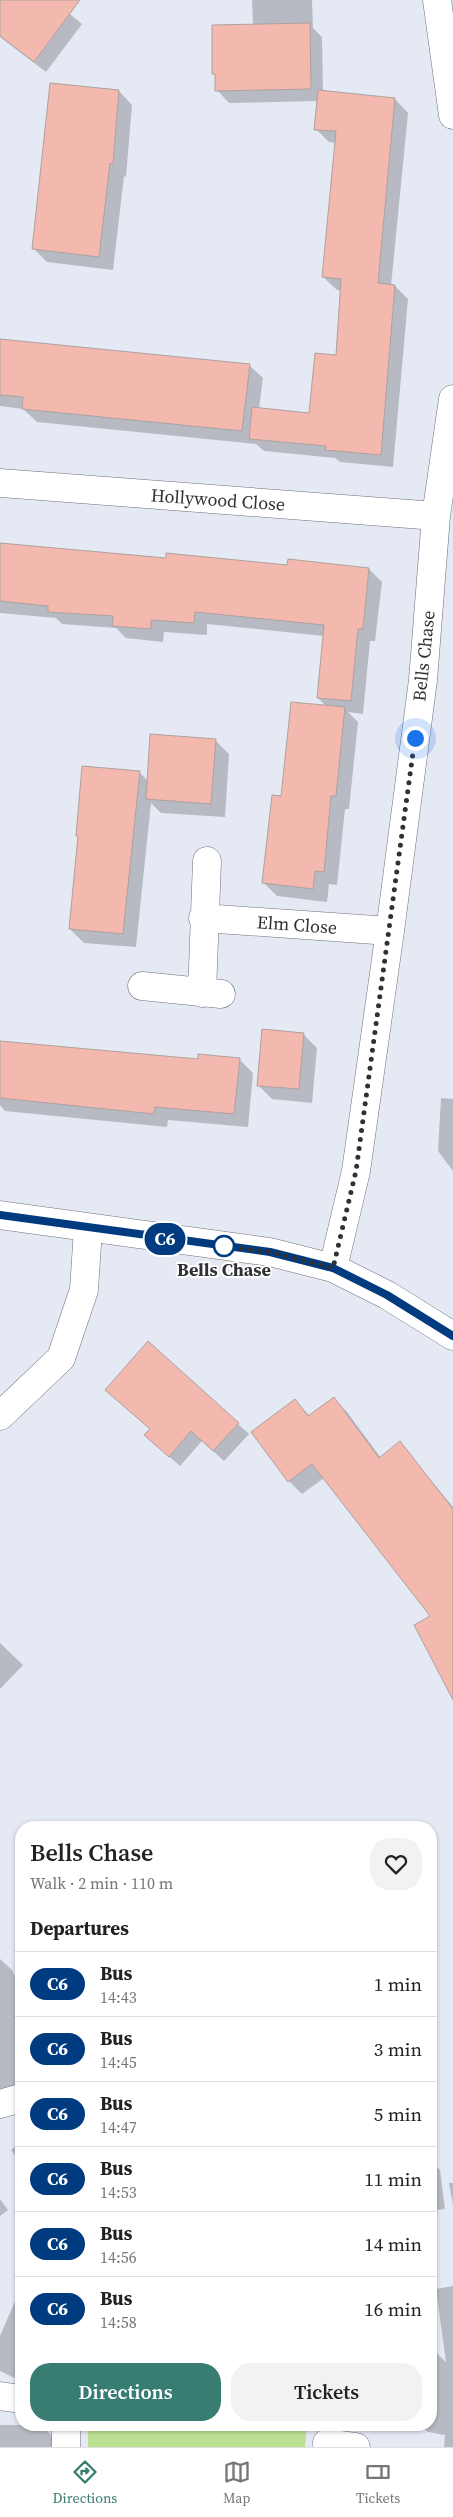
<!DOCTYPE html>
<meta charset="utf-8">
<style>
body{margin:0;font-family:"Source Serif 4",serif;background:#f2f2f2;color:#222;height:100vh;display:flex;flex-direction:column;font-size:19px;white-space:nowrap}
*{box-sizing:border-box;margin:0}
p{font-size:16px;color:#767676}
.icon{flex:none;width:28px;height:28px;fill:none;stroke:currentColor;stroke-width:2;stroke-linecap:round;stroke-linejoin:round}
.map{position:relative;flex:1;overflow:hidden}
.sheet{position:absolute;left:15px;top:1821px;width:422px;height:610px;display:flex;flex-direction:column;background:#fff;border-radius:20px;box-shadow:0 1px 4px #0004}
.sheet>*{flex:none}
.badge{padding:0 10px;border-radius:16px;font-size:18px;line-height:32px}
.you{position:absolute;width:25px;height:25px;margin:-12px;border:4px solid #fff;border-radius:50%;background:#1a73e8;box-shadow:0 0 0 8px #1a73e833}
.map>.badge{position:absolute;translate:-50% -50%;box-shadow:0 0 0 2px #fff}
h2{padding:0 15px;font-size:19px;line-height:45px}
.round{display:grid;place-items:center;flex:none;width:52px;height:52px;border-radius:20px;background:#f2f2f2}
.summary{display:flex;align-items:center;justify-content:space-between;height:85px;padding:0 15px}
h1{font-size:24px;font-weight:600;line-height:38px}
.button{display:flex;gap:10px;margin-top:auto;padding:10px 15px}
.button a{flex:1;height:58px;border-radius:20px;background:#387d72;color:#fff;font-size:20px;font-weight:600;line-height:58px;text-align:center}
.button a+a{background:#f2f2f2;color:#222}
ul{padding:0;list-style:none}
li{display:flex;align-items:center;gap:15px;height:65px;padding:0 15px;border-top:1px solid #e0e0e0}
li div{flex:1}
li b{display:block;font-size:19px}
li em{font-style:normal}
li .badge{min-width:55px;font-weight:700;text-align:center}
.dock{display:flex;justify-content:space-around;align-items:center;height:70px;border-top:1px solid #e0e0e0;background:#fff;font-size:14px;color:#767676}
.dock a{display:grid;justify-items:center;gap:2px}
.dock .active{color:#387d72}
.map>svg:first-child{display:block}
</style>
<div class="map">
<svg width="453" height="2447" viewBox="0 0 453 2447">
<rect width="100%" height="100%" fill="#e5e9f4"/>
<path fill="#bde193" d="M88,2425H307L305,2447H88Z"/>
<path fill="#0003" d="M0,0H53L82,24L46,72L0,37Z
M252,0H312L313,28L322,37L323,92L395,99L408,113L391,286H395L408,299L393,467L340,462L335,458L264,451L256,444L37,422L23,409L0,406V341L249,365L263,378L259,409L310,414L337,357L342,291L337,290L323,277L337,143L329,142L316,129L318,101L229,103L217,90L216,76L214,74L253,25Z
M119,91L132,105L126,177L124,176L113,270L47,262L34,249Z
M0,544L167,559L369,569L382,582L375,641H370L363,714L348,712L358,722L349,809H345L337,885L329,884L327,902L277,896L264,883L282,798L327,707L318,698L324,636L207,624V635L164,632L163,642L126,638L116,628L62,624L56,618L0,613Z
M215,740L229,754L225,817L161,813L151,803L136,947L84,943L70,929L79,838L77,835L139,772L148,781Z
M303,1034L317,1048L312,1103L272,1099L258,1085Z
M0,1042L199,1060L239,1059L253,1073L248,1127L168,1120L167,1127L5,1111L0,1105Z
M441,1098L453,1099V1171L438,1151Z
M333,1398L347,1412L381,1458L400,1443L453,1507V1697L432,1617L324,1478L302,1494L289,1481L295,1401L310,1416Z
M117,1400L238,1424L249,1434L224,1461L202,1441L180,1466L157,1446L151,1430Z
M0,1643L23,1665L0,1689Z
M0,1959L12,1970L21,1989V2080L0,2095Z
M21,2142V2163L11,2150Z
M431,2162L440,2170L445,2209L431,2211Z
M449,2183H453V2205Z
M0,2199L8,2210L0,2216Z
M453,2286V2447H444L445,2435L428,2432L420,2425L365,2428L362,2425H431V2348L446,2362L436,2289Z
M21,2294V2381L0,2371V2336L16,2299Z
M0,2425H41L55,2439L56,2447H0Z"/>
<path fill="#f3b8ae" stroke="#aea19e" d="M0,0H80L34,62L0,36Z
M310,23L311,89L215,91V74H212V25Z
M50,83L119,90L113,164L110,163L99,257L32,249Z
M318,90L395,98L378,283L395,285L381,455L325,450L326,446L249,439L252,407L309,413L315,353L336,355L341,279L322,277L336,131L314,130Z
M0,339L250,364L242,431L22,409L23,397L0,395Z
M0,543L166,558V553L287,565L288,559L369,568L363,629H358L351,701L317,698L324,625L195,612L194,623L151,620V629L112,626L113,616L48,612V606L0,601Z
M291,702L345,707L336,796H331L324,872L315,871L313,889L262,883L272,795L281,796Z
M150,734L216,739L211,804L146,799Z
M82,766L140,771L123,934L69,929L78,836H76Z
M262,1029L304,1033L299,1089L257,1086Z
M0,1041L198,1059V1054L240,1058L234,1114L155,1107L154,1114L0,1098Z
M148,1341L239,1423L213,1451L191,1431L169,1457L144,1435L150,1429L105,1390Z
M334,1397L379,1458L400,1441L453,1509V1700L414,1625L430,1616L312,1464L288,1482L251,1432L295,1399L308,1416Z"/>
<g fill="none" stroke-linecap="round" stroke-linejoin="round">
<defs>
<path id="street" d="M437,0L453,115
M0,483L436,516
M203,918L390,931
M142,986L221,994
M202,993L207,861
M333,1268L356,1171L390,931L423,680L436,516L453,399
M0,1416L61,1358L84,1290L88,1229
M0,2104L21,2098
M0,2396L21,2399
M66,2425V2447
M327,2443L356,2447"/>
<path id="secondary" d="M0,1215L270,1252L333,1268L387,1295L453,1336"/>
</defs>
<use href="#street" stroke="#6e717b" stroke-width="29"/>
<use href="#secondary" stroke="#6e717b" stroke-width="29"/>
<use href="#street" stroke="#fff" stroke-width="28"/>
<use href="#secondary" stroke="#fff" stroke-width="28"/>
</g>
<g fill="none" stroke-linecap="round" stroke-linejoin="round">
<defs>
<path id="line" d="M0,1215L270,1252L333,1268L387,1295L453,1336"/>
</defs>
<use href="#line" stroke="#fff" stroke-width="11"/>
<use href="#line" stroke="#003b80" stroke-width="8"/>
<path stroke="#303135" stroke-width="5" stroke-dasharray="0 9" d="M224,1246L215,1245L270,1252L333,1268L356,1171L415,738"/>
</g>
<circle fill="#fff" stroke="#003b80" stroke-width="2.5" cx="224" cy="1246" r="10"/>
<g text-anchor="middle" stroke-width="4" stroke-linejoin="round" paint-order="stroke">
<g font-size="18" fill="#303135" stroke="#fff">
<text transform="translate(218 500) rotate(4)" y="6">Hollywood Close</text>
<text transform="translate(424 656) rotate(-84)" y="6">Bells Chase</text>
<text transform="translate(297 925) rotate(4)" y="6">Elm Close</text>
</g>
<g font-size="18" font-weight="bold" fill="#303135" stroke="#fff">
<text x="224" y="1276">Bells Chase</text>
</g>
</g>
</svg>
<div class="you" style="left:415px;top:738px"></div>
<b class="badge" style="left:165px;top:1239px;background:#003b80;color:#fff">C6</b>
<section class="sheet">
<div class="summary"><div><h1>Bells Chase</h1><p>Walk · 2 min · 110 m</p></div><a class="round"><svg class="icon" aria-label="heart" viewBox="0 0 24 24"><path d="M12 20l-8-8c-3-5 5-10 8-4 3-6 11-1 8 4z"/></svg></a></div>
<h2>Departures</h2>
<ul>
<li><span class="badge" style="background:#003b80;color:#fff">C6</span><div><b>Bus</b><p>14:43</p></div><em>1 min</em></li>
<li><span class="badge" style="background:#003b80;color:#fff">C6</span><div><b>Bus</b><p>14:45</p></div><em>3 min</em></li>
<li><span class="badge" style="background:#003b80;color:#fff">C6</span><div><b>Bus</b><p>14:47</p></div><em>5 min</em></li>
<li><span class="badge" style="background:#003b80;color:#fff">C6</span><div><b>Bus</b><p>14:53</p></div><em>11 min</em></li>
<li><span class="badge" style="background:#003b80;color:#fff">C6</span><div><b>Bus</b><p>14:56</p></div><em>14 min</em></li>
<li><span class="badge" style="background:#003b80;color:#fff">C6</span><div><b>Bus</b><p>14:58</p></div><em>16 min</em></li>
</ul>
<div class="button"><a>Directions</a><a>Tickets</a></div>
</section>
</div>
<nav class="dock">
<a class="active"><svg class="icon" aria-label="directions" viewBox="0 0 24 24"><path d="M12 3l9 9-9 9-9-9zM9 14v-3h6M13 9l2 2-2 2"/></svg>Directions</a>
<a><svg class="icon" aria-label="map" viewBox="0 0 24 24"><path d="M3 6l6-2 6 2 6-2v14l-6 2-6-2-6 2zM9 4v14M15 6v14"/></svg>Map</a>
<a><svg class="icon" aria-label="tickets" viewBox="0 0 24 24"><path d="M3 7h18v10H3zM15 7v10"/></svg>Tickets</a>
</nav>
